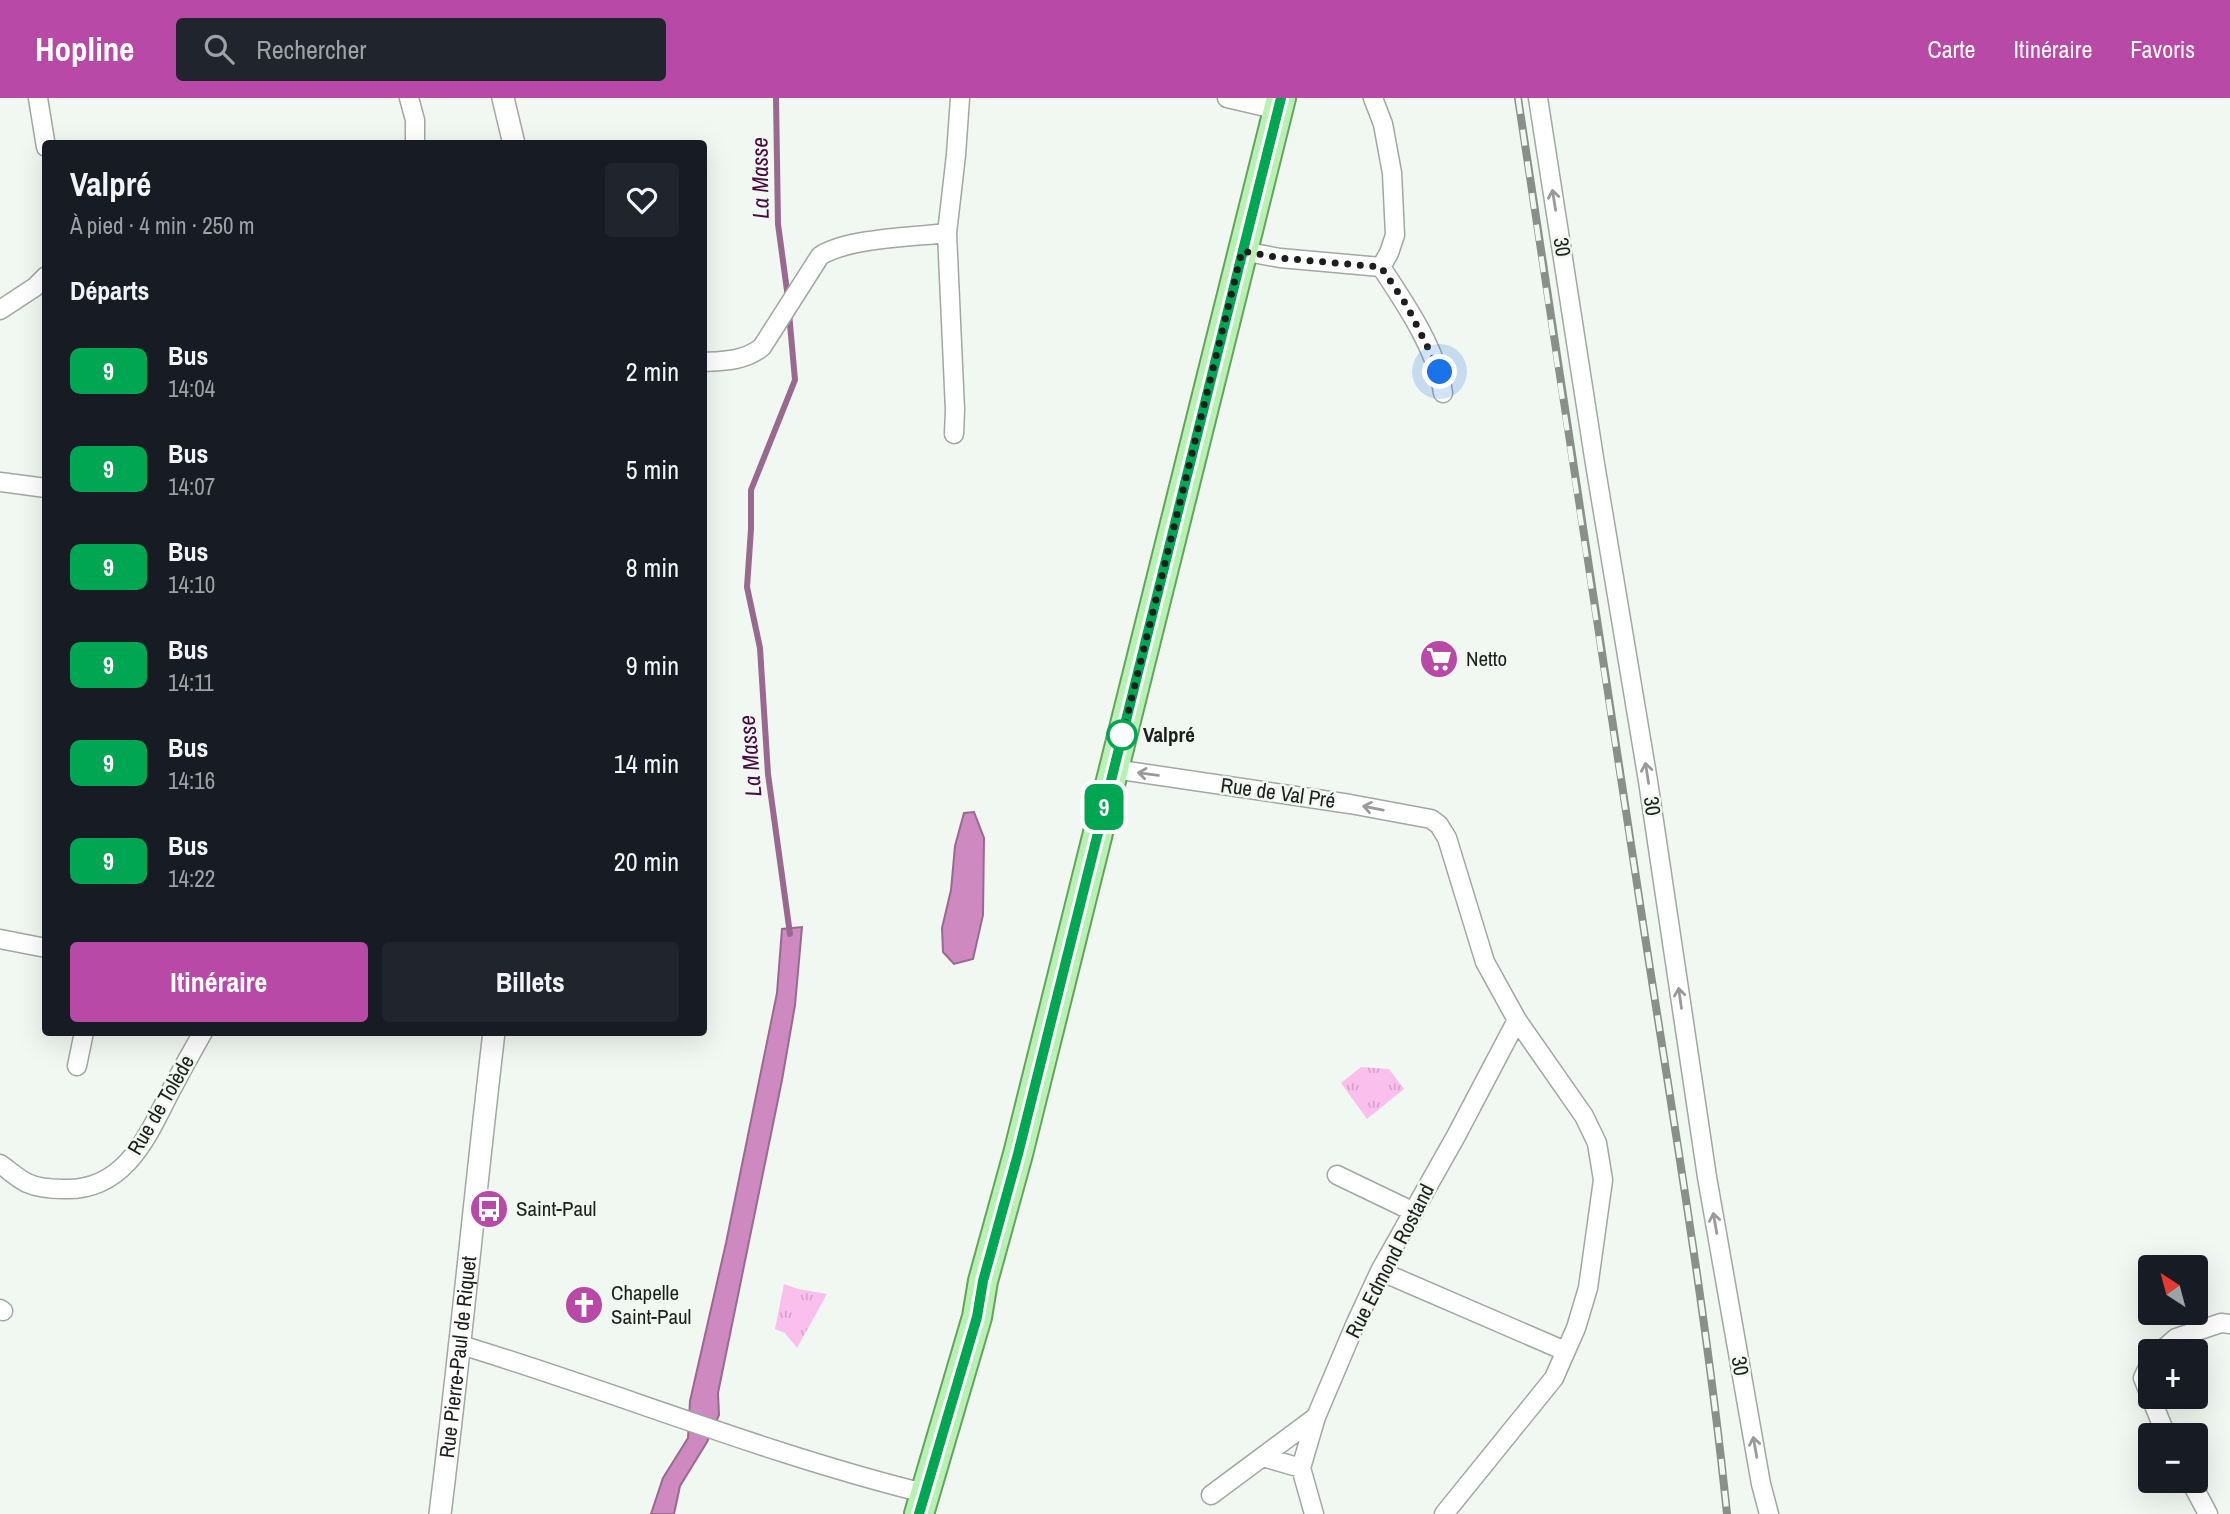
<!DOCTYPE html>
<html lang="fr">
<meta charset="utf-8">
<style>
body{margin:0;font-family:"Archivo Narrow",sans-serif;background:#20242c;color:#f1f3f6;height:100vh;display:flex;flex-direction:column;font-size:26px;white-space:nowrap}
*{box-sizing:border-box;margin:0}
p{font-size:23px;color:#9ea1a6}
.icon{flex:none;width:38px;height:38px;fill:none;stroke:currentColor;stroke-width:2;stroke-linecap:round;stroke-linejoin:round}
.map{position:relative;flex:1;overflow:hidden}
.sheet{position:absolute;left:42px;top:42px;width:665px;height:896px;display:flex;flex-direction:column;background:#171b24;border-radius:7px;box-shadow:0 7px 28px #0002}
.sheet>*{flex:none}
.badge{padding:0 14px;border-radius:10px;font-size:24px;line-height:46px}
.needle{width:46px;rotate:324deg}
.tools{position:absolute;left:2138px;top:1157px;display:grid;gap:14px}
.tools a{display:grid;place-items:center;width:70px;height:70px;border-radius:7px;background:#171b24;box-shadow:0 7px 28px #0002;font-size:35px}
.you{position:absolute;width:35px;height:35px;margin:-18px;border:5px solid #fff;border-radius:50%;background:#1a73e8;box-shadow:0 0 0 10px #1a73e833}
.map>.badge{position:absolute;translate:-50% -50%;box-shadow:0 0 0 4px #fff}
h2{padding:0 28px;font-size:26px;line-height:63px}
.round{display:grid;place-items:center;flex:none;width:74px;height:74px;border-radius:7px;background:#20242c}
.summary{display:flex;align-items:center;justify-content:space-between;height:119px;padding:0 28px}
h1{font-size:33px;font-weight:800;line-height:52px}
.button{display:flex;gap:14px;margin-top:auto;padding:14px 28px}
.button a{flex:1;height:80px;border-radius:7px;background:#b849a7;color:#fff;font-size:28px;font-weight:800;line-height:80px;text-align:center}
.button a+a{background:#20242c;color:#f1f3f6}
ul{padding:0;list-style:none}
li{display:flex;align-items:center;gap:21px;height:98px;padding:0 28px}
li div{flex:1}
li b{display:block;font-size:26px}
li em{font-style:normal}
li .badge{min-width:77px;font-weight:700;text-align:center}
header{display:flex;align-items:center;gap:42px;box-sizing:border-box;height:98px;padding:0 35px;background:#b849a7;color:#fff}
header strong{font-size:33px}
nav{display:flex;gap:38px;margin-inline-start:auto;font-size:24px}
.search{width:490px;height:63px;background:#20242c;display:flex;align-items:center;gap:18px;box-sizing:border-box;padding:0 24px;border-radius:7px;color:#9ea1a6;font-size:26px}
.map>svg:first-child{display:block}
</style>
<header>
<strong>Hopline</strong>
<div class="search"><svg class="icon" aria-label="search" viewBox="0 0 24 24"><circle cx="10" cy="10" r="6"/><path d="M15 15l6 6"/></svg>Rechercher</div>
<nav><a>Carte</a><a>Itinéraire</a><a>Favoris</a></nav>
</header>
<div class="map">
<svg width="2230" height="1416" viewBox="0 0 2230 1416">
<defs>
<pattern id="park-tufts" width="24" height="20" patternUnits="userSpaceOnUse" patternTransform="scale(1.75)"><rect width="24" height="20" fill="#fabfed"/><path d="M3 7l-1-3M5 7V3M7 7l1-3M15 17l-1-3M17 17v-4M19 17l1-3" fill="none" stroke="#d6a4cb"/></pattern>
</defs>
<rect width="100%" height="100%" fill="#f1f7f1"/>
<path fill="url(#park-tufts)" d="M1361,969L1389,971L1404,991L1367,1021L1341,985Z
M784,1186L798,1191L827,1196L797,1250L785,1235L775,1231Z"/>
<path fill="#ce89c0" stroke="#99698f" stroke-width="2" d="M974,714L984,740L983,817L973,861L954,866L943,854L942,830L951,792L955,748L964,715Z
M802,829L795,907L782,982L718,1295L719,1317L707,1344L680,1388L674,1416H651L663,1380L688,1340L690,1303L726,1145L777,895L782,831Z"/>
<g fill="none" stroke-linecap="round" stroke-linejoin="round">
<path stroke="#99698f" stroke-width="6" d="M776,0L778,126L788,200
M789,215L795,282L751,392V431L747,489L760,550L768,676L790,836"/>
<defs>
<path id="minor" d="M38,0L46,49
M409,0L415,22V46
M1227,0L1278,12
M1538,0L1595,366L1648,683L1707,1079L1761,1386L1769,1416
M947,135L955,312L954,336
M1242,153L1280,160L1381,169L1389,155L1395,137L1392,75L1383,26L1373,0
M1381,169C1405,205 1437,252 1443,295
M0,212L35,189L46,178
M704,264C724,263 745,263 762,249L820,158C848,140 913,139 947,135L956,57L960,0
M0,384L46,390
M1114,671L1350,706L1431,721L1439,727L1447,740L1485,864L1517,922L1584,1018L1597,1045L1603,1082L1588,1190L1576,1230L1554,1280L1444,1416
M0,841L46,850
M77,968L84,934
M0,1066C9,1072 17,1080 27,1085C38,1090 51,1091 64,1091C123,1093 146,1042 169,996C180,975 191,955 203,934
M1337,1077L1414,1114
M1380,1173L1565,1253
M0,1211L3,1213
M461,1247C616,1294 766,1356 924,1395
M2161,1253L2176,1240L2221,1225L2230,1226
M2151,1263L2143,1280L2166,1337
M1263,1359L1301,1370
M2190,1382L2208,1416
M1211,1397L1316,1319
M1314,1416L1301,1370L1316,1319L1355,1227L1380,1173L1456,1038L1517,922"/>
<g id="tertiary">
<path d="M503,0L514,46"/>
<path id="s1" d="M440,1416C460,1256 475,1095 494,934"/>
</g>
<path id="primary" d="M919,1416L977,1219L983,1183L1018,1056L1281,0"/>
</defs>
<use href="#minor" stroke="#a1a7a1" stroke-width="21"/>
<use href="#tertiary" stroke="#a1a7a1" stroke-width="24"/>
<use href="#primary" stroke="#63a35e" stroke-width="32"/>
<use href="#minor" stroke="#fff" stroke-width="18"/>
<use href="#tertiary" stroke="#fff" stroke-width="21"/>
<use href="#primary" stroke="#b8f2b3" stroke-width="28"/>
<defs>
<path id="rail" d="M1518,0C1558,278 1601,555 1644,832C1674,1026 1707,1220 1727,1416"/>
</defs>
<use href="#rail" stroke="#8b8f8b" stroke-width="8"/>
<use href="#rail" stroke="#f1f7f1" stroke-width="5" stroke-dasharray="16" stroke-linecap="butt"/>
</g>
<defs><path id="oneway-shaft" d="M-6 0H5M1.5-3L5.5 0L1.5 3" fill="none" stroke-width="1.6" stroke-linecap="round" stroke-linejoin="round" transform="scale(1.75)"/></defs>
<g stroke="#999a99">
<use href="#oneway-shaft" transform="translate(1554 102) rotate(-99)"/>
<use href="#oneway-shaft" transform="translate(1647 675) rotate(-99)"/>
<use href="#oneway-shaft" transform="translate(1148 676) rotate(-172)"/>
<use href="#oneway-shaft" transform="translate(1373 710) rotate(-169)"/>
<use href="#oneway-shaft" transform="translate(1680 900) rotate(-98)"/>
<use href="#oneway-shaft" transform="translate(1715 1125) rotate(-100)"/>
<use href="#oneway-shaft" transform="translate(1755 1349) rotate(-100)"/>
</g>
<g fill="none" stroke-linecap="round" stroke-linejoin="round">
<defs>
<path id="line" d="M919,1416L977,1219L983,1183L1018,1056L1281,0"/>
</defs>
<use href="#line" stroke="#fff" stroke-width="16"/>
<use href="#line" stroke="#00a651" stroke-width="10"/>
<path stroke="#1d1f1c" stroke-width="7" stroke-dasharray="0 12.6" d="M1122,637L1121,643L1242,153L1280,160L1381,169L1407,208L1440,274"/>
</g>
<defs>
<symbol id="supermarket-disc" viewBox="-11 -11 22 22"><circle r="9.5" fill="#b849a7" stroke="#f1f7f1"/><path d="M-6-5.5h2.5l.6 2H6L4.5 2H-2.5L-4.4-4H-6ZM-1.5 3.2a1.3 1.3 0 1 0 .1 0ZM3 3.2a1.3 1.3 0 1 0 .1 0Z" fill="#fff"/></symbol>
<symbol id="bus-disc" viewBox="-11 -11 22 22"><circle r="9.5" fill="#b849a7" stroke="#f1f7f1"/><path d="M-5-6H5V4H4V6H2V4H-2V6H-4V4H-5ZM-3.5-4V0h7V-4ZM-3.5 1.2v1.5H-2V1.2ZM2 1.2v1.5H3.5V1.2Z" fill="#fff"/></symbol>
<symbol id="church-disc" viewBox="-11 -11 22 22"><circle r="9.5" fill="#b849a7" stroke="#f1f7f1"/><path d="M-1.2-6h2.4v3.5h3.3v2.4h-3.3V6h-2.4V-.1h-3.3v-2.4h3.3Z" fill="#fff"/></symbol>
</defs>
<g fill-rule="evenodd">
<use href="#supermarket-disc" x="1417" y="539" width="44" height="44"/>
<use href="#bus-disc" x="467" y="1089" width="44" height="44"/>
<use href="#church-disc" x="562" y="1185" width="44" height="44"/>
</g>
<circle fill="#fff" stroke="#00a651" stroke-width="3.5" cx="1122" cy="637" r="14"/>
<g text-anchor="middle" stroke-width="5" stroke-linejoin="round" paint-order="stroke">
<g font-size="21" fill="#1d1f1c" stroke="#f1f7f1">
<text transform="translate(1562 149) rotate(81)" y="7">30</text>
<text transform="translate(1278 695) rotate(8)" y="7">Rue de Val Pré</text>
<text transform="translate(1652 708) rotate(82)" y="7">30</text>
<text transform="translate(161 1007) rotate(-60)" y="7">Rue de Tolède</text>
<text transform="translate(1390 1163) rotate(-63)" y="7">Rue Edmond Rostand</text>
<text dy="7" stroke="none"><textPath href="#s1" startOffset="158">Rue Pierre-Paul de Riquet</textPath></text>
<text transform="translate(1740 1268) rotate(80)" y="7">30</text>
</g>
<g font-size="21" fill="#1d1f1c" stroke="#f1f7f1" text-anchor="start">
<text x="1466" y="568">Netto</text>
<text x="516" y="1118">Saint-Paul</text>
<text x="611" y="1202">Chapelle<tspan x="611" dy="24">Saint-Paul</tspan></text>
</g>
<g font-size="21" font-weight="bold" fill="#1d1f1c" stroke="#f1f7f1" text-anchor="start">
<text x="1143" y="644">Valpré</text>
</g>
<g font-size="23" font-style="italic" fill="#480a40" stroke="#f1f7f1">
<text transform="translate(760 80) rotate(-91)" y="8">La Masse</text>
<text transform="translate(750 658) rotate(-95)" y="8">La Masse</text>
</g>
</g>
</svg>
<div class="tools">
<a><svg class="needle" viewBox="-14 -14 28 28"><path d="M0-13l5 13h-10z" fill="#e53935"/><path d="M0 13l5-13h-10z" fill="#9ea1a6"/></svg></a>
<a>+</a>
<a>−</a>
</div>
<div class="you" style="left:1440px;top:274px"></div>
<b class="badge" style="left:1104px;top:709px;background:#00a651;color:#fff">9</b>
<section class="sheet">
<div class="summary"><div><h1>Valpré</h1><p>À pied · 4 min · 250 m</p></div><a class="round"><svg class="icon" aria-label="heart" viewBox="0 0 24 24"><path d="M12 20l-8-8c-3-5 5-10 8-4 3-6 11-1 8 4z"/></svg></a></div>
<h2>Départs</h2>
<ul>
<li><span class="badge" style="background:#00a651;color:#fff">9</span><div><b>Bus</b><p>14:04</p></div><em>2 min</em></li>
<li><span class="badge" style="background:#00a651;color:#fff">9</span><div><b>Bus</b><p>14:07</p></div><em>5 min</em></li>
<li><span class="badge" style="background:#00a651;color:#fff">9</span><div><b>Bus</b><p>14:10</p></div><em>8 min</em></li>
<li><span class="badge" style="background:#00a651;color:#fff">9</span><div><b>Bus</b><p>14:11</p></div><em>9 min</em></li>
<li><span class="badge" style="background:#00a651;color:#fff">9</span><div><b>Bus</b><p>14:16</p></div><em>14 min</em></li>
<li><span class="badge" style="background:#00a651;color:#fff">9</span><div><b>Bus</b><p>14:22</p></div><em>20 min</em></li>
</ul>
<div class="button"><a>Itinéraire</a><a>Billets</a></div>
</section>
</div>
